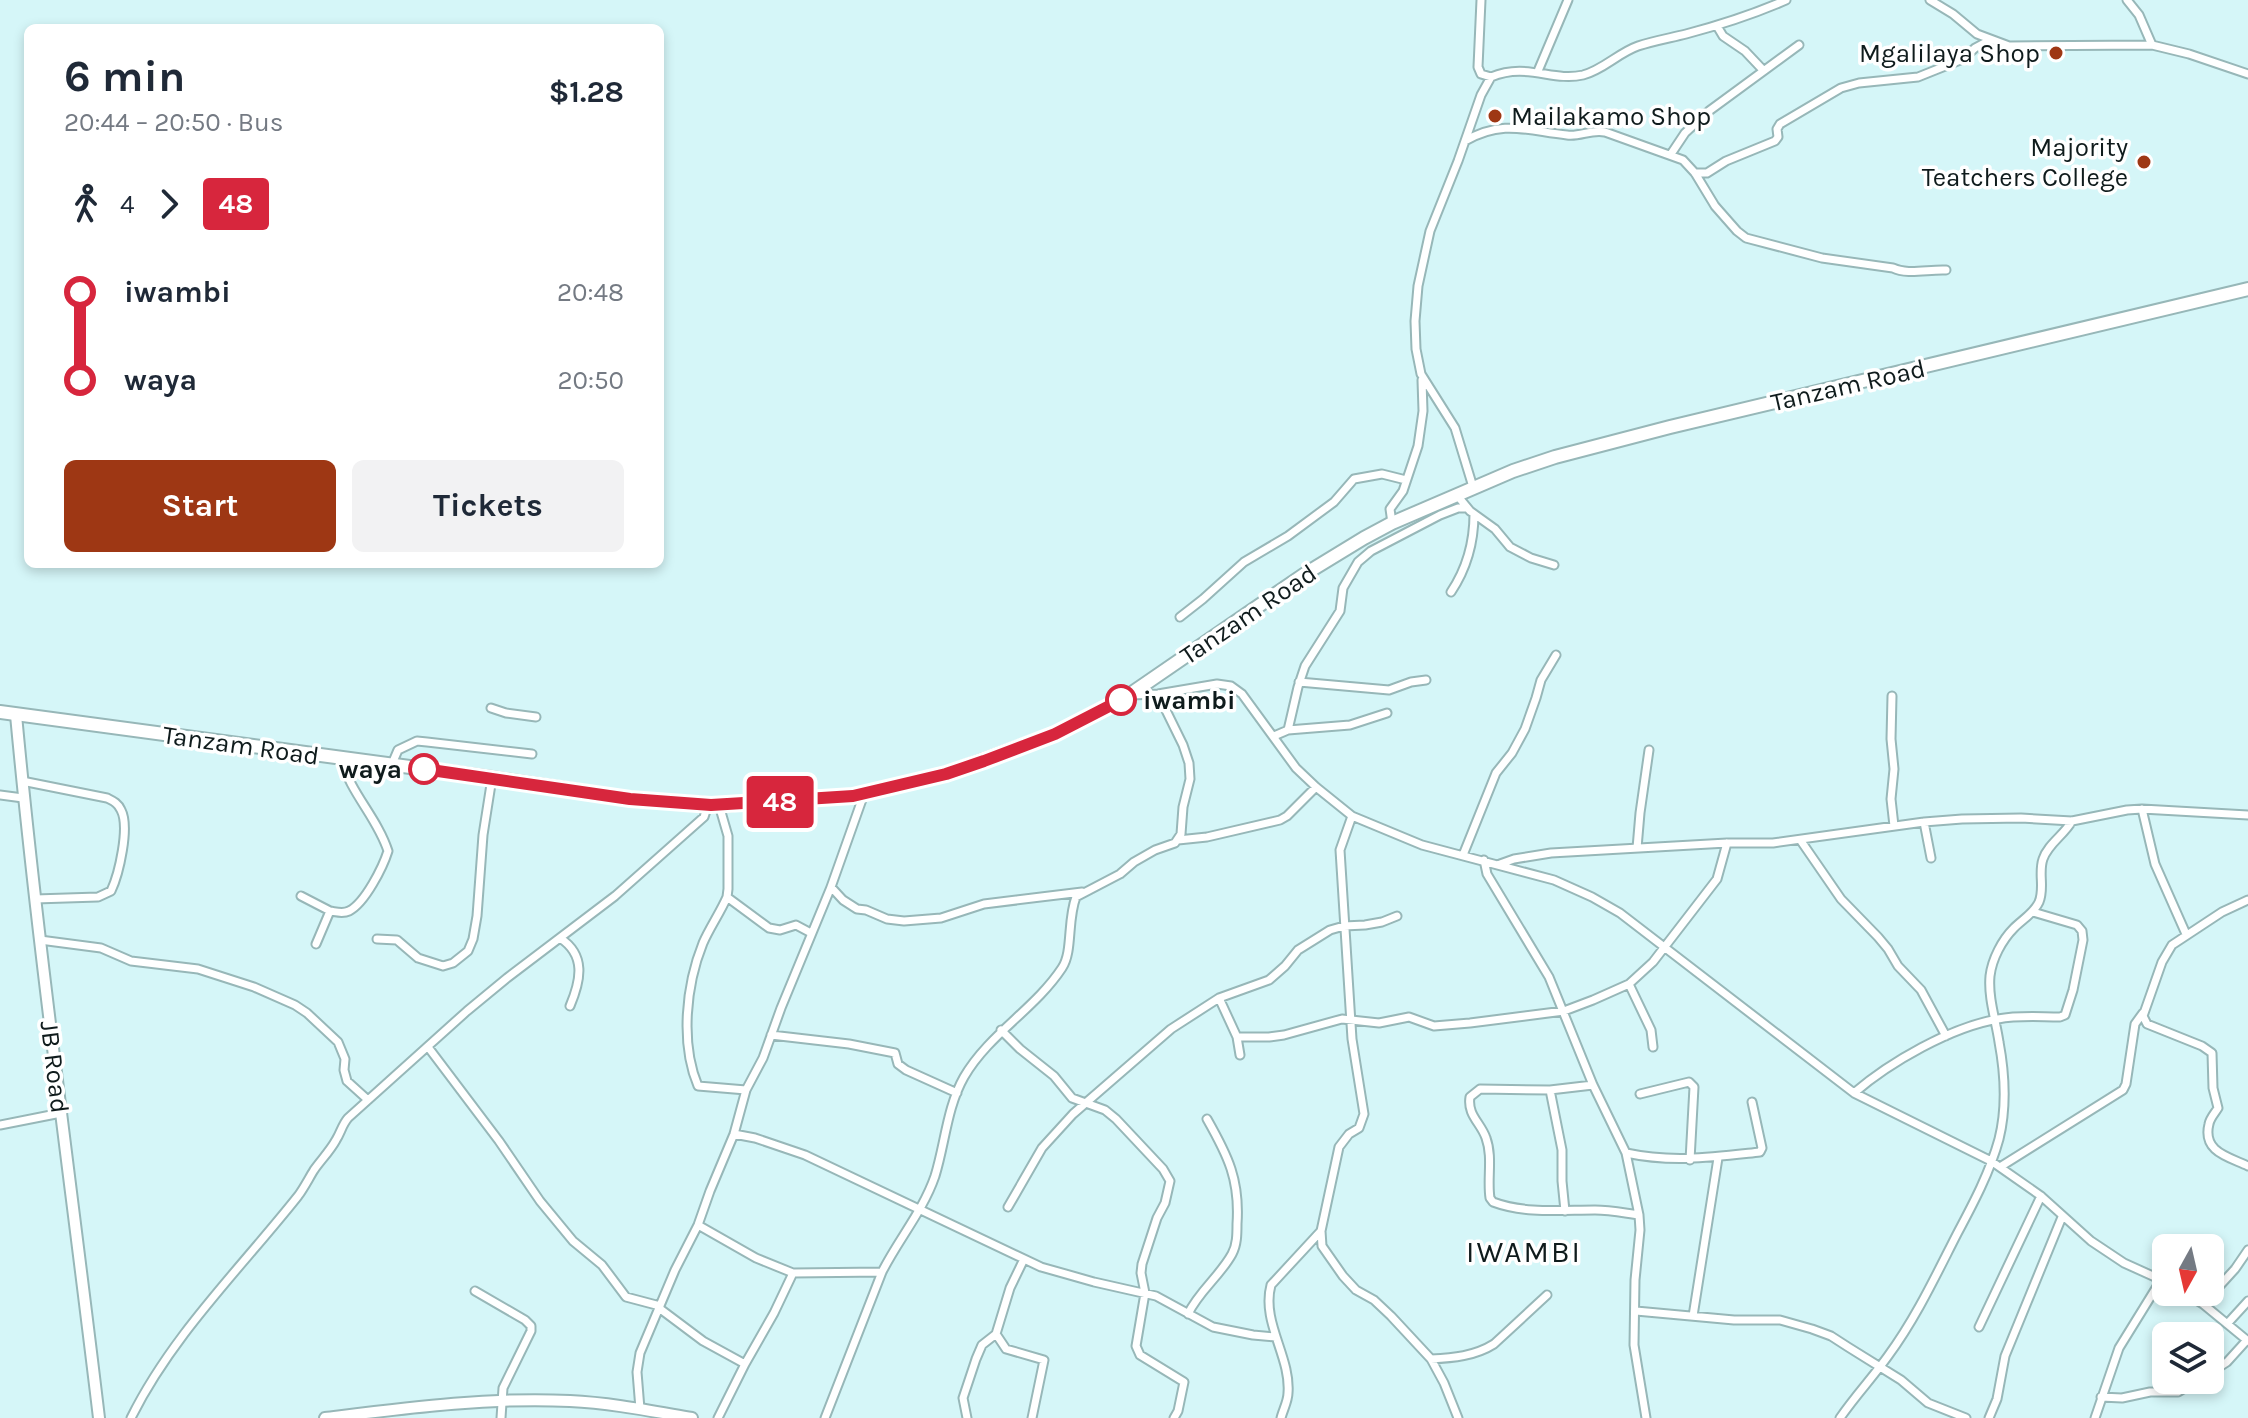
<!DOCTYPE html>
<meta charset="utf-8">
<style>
body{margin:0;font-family:Karla,sans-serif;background:#f2f2f3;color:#1f2937;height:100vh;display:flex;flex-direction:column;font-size:30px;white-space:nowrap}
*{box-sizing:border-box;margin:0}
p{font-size:26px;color:#747a83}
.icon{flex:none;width:44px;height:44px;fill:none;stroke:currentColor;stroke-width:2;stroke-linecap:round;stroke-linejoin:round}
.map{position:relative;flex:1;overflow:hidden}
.sheet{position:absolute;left:24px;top:24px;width:640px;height:544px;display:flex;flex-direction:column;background:#fff;border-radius:12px;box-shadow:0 4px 12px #0003}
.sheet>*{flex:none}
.badge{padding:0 16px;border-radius:6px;font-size:28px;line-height:52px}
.needle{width:52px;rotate:188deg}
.tools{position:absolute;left:2152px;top:1234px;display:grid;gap:16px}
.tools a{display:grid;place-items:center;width:72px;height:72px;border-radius:12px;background:#fff;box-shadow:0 4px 12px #0003;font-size:40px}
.map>.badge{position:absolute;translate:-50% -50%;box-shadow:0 0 0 4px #fff}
.legs{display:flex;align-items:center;gap:12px;height:88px;padding:0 40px;font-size:26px}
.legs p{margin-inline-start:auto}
.headline{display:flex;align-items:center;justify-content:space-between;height:136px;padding:0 40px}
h1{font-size:44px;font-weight:700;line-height:60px}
.action{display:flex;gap:16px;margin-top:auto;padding:16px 40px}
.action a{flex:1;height:92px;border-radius:12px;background:#9e3714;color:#fff;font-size:32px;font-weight:700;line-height:92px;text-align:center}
.action a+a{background:#f2f2f3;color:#1f2937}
ul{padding:0 40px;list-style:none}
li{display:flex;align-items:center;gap:28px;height:88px;font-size:30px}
li i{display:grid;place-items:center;width:12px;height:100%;margin:0 10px;background:currentColor}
li i::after{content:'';width:20px;height:20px;margin:-10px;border:6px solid;border-radius:50%;background:#fff}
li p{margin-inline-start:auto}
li:first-child i{background:linear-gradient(#0000 50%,currentColor 0)}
li:last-child i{background:linear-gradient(currentColor 50%,#0000 0)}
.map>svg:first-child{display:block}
</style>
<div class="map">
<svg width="2248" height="1418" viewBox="0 0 2248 1418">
<rect width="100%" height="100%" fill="#d5f6f8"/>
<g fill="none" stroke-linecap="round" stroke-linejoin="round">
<defs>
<path id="street" d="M1481,0L1478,67L1481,74L1491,77
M1930,0L1953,14L1977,34L2009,46L2152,45L2189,54L2248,74
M2127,0L2139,15L2152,45
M1717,26L1723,36L1745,51L1763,70
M1538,71L1568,0
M1465,141C1503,119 1528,131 1567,135C1580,137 1591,129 1605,132L1683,160L1695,173L1715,206L1737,231L1746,238L1822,258L1893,268C1907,275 1929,269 1946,270
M1671,154L1685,133L1709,111L1799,45
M1695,173H1707L1726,161L1775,141L1778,137L1777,129L1780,124L1841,88L1859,83L1918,77L1963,59L1975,48L1990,40
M1473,487L1455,428L1421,374L1416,349L1415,321L1418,286L1430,231L1458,161L1481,95L1491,77C1527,62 1552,82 1583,75C1603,70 1618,53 1638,46C1653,41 1670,38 1686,34C1720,25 1754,14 1786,0
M1456,494L1470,511L1495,529L1510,547L1531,558L1554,565
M1392,523L1390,509L1403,491L1418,446L1423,411L1422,380
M1451,592C1467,568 1474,541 1474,514
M1180,617L1203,599L1244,562L1288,536L1334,502L1354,479L1382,474L1406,480
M1299,682L1389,690L1411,682L1426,680
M1131,695L1158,694L1217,684L1231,686L1242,694L1296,768L1316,787L1352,816L1422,845L1554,880L1592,897L1620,913L1854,1093L1991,1161L2041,1196L2091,1241L2124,1263L2166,1282
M1892,696L1891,739L1894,769L1891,799L1894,826
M491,708L506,713L536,717
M1288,730L1350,725L1387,713
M1274,736L1288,730L1298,687L1305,666L1340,611L1343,588L1358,562L1371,551L1440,515L1458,508H1467
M392,764L398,750L417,741L427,742L532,754
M22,781L107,798C113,801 118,803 121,810C130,827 119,874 111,891L98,897L35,899
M0,795L23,798
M719,805L728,836V889L727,897C720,913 710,927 703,943C686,985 680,1043 698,1086L746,1090
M2142,809L2155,864L2186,934
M1924,822L1931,858
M1178,840L1207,837L1280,820L1287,816L1316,787
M1801,841L1841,899L1878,937L1888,949L1898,966L1921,990L1946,1036
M1637,848L1640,813L1649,750
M1463,855L1496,773L1512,753L1525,729L1536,698L1541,680L1556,655
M1484,860L1487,874L1549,977L1593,1085L1626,1153L1639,1215L1640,1230L1635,1280L1634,1345L1646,1418
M1500,864L1514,859L1551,853L1727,843H1773L1924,822L1962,819L2021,818L2072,821L2127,810L2142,809L2248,815
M831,887L843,900L857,909L866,910L887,919L904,921L941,918L984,904L1082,892
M301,896L330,911
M727,897L769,928L780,930L796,925L811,933
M2248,900L2222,912L2172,945L2162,962L2143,1016L2147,1024L2202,1046L2212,1053L2213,1088L2218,1108C2215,1113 2210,1118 2209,1124C2202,1152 2229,1157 2248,1166
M560,938C586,955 581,980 570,1006
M377,939L397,940L418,958L443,966L453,963L468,951L473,939L477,916L483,835L492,778
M40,940L101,948L131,961L198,969L254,987L295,1005L307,1013L338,1042L345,1059L344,1070L347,1081L368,1100
M316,944L330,911C337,912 343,914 349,911C365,903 383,867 388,851C377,817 350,793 341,758
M1629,984L1651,1030L1653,1047
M1219,998L1237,1037L1240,1055
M1001,1030L1020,1049L1054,1076L1072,1098L1105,1110L1116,1119L1163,1169L1170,1181L1165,1203L1157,1218L1142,1264L1141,1273L1145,1293L1136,1346L1140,1355L1184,1382L1178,1411L1174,1418
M771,1035L849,1044L895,1053L898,1064L906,1070L957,1093
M1237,1037H1269L1284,1035L1342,1019L1379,1023L1409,1017L1434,1026L1470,1023L1564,1011L1593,1000L1629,984L1653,962L1717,879L1727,843
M428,1047L499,1141L540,1201L573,1241L602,1265L626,1297L660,1306
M1593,1085L1550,1090L1480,1089L1470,1097C1467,1115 1481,1123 1486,1138C1493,1157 1487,1179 1490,1198L1493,1202C1525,1214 1561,1210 1595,1210C1610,1210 1624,1213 1639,1215
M1550,1090L1562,1150V1181L1565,1211
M1854,1093C1890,1062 1951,1027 1998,1019C2019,1015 2039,1017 2060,1017L2065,1015L2073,990L2083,940L2082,931L2077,925L2033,912
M1640,1094L1689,1082L1694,1087L1690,1160
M0,1125L61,1113
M734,1134L755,1138L805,1155L1041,1267L1094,1282L1156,1296L1213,1327L1253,1335L1276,1337
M1626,1153C1673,1163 1714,1157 1760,1152L1762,1148L1752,1102
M2000,1167L2123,1090L2126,1084L2135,1024L2143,1013
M1008,1207L1042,1148L1073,1114L1171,1029L1219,998L1269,980L1285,966L1298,950L1330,930L1344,926L1365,925L1382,922L1397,916
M698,1225L756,1258L793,1273L882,1272
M1321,1231L1322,1246L1343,1276L1356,1290L1374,1300L1391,1316L1431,1359L1444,1383L1458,1418
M475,1291L525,1320L531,1326V1331L503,1388L501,1418
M2184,1292L2203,1304L2248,1341
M2203,1304L2235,1269L2248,1250
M659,1308L703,1341L745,1364
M1636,1311L1734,1320H1780L1812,1329L1831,1336L1848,1347L1901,1380L1928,1403L1966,1418
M1188,1314C1199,1291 1220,1276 1232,1254C1237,1245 1237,1234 1237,1224C1240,1180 1228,1156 1207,1119
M1693,1316L1718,1158
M2227,1324L2248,1301
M1979,1327L2041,1196
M996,1334L1006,1349L1044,1360L1032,1418
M1431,1359C1453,1358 1475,1356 1494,1344L1547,1295
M2210,1373L2227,1362L2247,1340
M2101,1397L2122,1398L2150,1392H2178L2198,1380
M640,1409L637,1372L640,1353L675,1270L698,1225L710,1191L734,1134L746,1090L763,1058L781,1008L831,887L864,794
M131,1418C172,1335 241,1268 298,1196C304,1188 309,1178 314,1170C321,1160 330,1151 336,1140C341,1132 342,1125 348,1118L467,1011L507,978L615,896L704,817L707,808L711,805
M718,1418L745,1364L774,1313L793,1273
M825,1418L882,1272C898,1240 923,1211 935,1176C945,1144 947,1107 964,1077C989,1034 1035,1009 1062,968C1073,952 1067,920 1076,897L1120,874L1134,862L1155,850L1175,843L1181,834L1183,807L1190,779L1189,763L1183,745L1158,694
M967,1418L963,1398L976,1359L982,1345L996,1334L1010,1288L1024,1259
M1281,1418C1283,1410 1288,1401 1288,1393C1291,1357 1261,1322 1271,1285L1321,1231L1339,1147L1349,1134L1359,1128L1364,1114L1352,1039L1340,850L1352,816
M1840,1418C1855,1396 1873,1377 1888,1356C1916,1318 1936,1275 1957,1234C1973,1204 1990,1172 1999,1139C2007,1107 2005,1074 1999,1042C1996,1021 1988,998 1990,976C1992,959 2002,940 2014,928C2023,919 2034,913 2039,902C2045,888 2038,873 2043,859C2048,844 2064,835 2072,821
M1989,1418L1997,1399L2005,1356L2062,1217
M2095,1418L2119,1348L2161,1280"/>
<path id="secondary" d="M16,715C38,950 71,1183 99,1418
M325,1418C406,1408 488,1397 570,1401C611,1403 651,1411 692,1418"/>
<path id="highway" d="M0,712L492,778L630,799L719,805L853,796L946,774L1055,734L1129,695L1305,574L1364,538L1392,523L1513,471L1555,457L1670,427L2248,289"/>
</defs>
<use href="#street" stroke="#97b7b8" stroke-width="11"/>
<use href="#secondary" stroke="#97b7b8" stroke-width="14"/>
<use href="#highway" stroke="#97b7b8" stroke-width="16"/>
<use href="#street" stroke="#fff" stroke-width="7"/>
<use href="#secondary" stroke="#fff" stroke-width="10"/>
<use href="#highway" stroke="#fff" stroke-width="12"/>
</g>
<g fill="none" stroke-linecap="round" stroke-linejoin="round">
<defs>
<path id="line-1" d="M424,769L630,799L711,805L853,796L946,774L984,761L1055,734L1121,700"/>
</defs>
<use href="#line-1" stroke="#fff" stroke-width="18"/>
<use href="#line-1" stroke="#d7263d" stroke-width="12"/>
</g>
<g fill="#9e3714" stroke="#fff" stroke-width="3">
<circle cx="2056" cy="53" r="8"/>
<circle cx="1495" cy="116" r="8"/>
<circle cx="2144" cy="162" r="8"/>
</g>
<g fill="#fff" stroke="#d7263d" stroke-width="4">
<circle cx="1121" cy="700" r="14"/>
<circle cx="424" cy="769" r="14"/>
</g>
<g text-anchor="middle" stroke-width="7" stroke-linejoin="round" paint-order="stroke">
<g font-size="26" fill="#0f1b1c" stroke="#fff" text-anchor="end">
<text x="2040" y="62">Mgalilaya Shop</text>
<text x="1511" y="125" text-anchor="start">Mailakamo Shop</text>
<text x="2128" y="156">Majority<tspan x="2128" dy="30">Teatchers College</tspan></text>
</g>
<g font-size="26" fill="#0f1b1c" stroke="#fff">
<text transform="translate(1848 385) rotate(-13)" y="9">Tanzam Road</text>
<text transform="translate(1248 614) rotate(-34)" y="9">Tanzam Road</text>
<text transform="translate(241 745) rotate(8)" y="9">Tanzam Road</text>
<text transform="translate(55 1067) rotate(83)" y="9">JB Road</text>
</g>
<g font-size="26" font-weight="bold" fill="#0f1b1c" stroke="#fff" text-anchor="start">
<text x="1143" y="709">iwambi</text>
<text x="402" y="778" text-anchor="end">waya</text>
</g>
<g font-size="30" letter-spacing="2" fill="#0f1b1c" stroke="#fff">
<text x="1524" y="1262">IWAMBI</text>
</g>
</g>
</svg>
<div class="tools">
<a><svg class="needle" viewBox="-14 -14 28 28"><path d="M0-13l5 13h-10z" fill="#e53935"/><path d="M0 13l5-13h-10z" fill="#747a83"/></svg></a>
<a><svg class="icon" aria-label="layers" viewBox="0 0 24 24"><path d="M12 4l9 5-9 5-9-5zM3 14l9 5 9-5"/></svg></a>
</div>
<b class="badge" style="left:780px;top:802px;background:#d7263d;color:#fff">48</b>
<section class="sheet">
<div class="headline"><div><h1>6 min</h1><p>20:44 – 20:50 · Bus</p></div><b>$1.28</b></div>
<div class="legs"><svg class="icon" aria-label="walk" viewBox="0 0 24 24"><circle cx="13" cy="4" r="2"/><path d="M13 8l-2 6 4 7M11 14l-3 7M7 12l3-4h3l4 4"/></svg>4<svg class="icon" aria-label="forward" viewBox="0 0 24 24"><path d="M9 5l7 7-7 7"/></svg><b class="badge" style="background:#d7263d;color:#fff">48</b></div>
<ul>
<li><i style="color:#d7263d"></i><b>iwambi</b><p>20:48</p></li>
<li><i style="color:#d7263d"></i><b>waya</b><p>20:50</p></li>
</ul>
<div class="action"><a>Start</a><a>Tickets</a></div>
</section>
</div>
